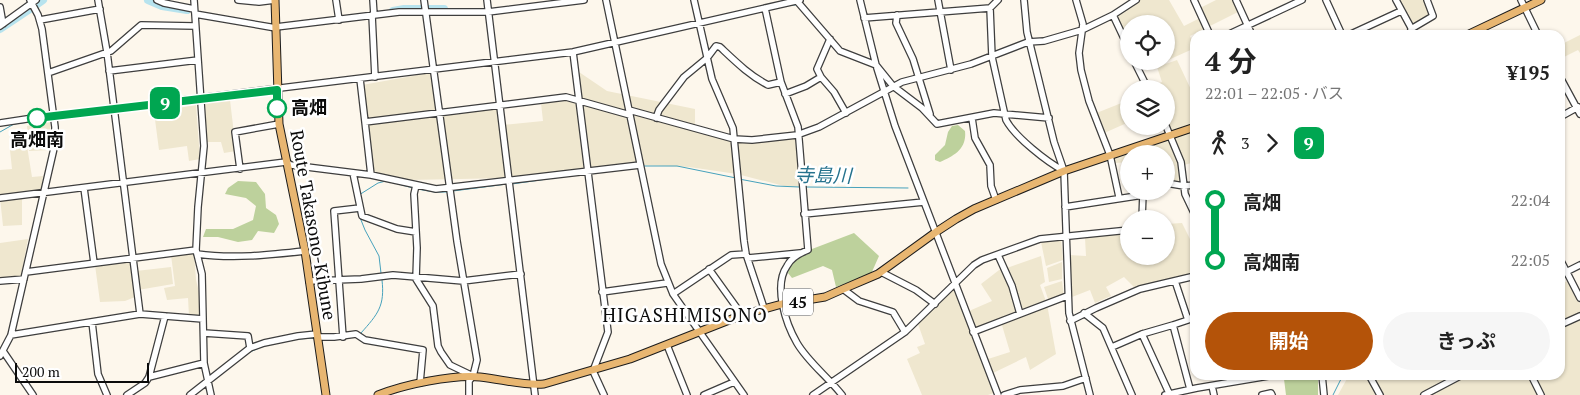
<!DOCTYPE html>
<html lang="ja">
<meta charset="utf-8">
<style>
body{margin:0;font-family:"PT Serif","Noto Sans JP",serif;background:#f6f6f6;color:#222;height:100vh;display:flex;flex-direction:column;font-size:19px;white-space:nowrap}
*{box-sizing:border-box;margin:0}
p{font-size:16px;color:#767676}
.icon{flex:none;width:28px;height:28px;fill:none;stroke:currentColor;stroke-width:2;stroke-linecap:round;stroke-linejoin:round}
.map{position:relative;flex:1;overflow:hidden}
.drawer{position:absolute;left:1190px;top:30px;width:375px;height:350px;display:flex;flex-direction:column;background:#fff;border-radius:15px;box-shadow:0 1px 4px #0004}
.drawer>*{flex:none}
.badge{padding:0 10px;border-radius:8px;font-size:18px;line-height:32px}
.controls{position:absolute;left:1120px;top:15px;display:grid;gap:10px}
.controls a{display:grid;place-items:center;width:55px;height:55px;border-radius:50%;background:#fff;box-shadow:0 1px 4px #0004;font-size:25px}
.scale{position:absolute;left:15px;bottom:12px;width:134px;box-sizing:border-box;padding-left:5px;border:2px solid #0b0b0b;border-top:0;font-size:14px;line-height:18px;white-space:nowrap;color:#0b0b0b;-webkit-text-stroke:4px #fff;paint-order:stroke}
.map>.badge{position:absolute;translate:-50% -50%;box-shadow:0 0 0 2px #fff}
.legs{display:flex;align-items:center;gap:8px;height:55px;padding:0 15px;font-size:16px}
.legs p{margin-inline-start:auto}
.summary{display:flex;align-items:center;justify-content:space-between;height:85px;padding:0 15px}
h1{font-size:28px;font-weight:700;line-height:38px}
.cta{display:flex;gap:10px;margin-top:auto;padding:10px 15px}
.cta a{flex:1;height:58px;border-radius:30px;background:#b45309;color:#fff;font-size:20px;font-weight:700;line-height:58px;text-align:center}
.cta a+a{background:#f6f6f6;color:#222}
ul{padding:0 15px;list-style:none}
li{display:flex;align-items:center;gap:18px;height:60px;font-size:19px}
li i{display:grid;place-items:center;width:8px;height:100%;margin:0 6px;background:currentColor}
li i::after{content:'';width:12px;height:12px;margin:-6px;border:4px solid;border-radius:50%;background:#fff}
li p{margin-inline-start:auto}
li:first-child i{background:linear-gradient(#0000 50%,currentColor 0)}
li:last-child i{background:linear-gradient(currentColor 50%,#0000 0)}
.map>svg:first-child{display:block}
</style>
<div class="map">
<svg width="1580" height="395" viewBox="0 0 1580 395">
<rect width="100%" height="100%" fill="#fdf7ec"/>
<path fill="#efe7cf" d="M1138,0H1169L1184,26L1202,17L1198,9L1216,0H1234L1240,11L1190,36L1195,48L1166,61V24H1129V42L1117,15Z
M1399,0H1424L1430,16L1412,26Z
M1580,35V53L1578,50L1560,59V45Z
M1177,60L1195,98V162L1184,165L1181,183L1166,181V154H1129V162L1115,163L1110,155L1171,134L1166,126V89H1145L1162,82L1157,67Z
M435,72L440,113L500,105L502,125L543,121L541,103L578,100L579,72L607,91L695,109V127L734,139L795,137L801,187H788L737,174L689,167L640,165L572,170L513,178L409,180L373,172L362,85Z
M230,100L236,151L224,153L221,142H207L205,102Z
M1129,100V122L1102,134L1094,114Z
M196,105L200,159L189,161L187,146L159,150L154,112Z
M50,122L51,150L29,151L27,126Z
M27,146L32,177L43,176L41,193L22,195V225L3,226L0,198V170L12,169L10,150Z
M1182,223L1195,249V273L1136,289L1124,277L1106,287L1111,296L1095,303L1090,290L1072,297L1069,255L1086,256L1085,238L1129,229V256H1166V224Z
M28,239L21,276L0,279V243Z
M1061,239L1063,260L1046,266L1041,242Z
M194,252L196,280L199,292V317L189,316L188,298L167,300L164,288L175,286L171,255Z
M1041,256L1045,282L1040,285L1047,304L1056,354L1030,370L1026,357L993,373L988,359L1010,352L1001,322L973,332L969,311L992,301L981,284L1003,267L1007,268Z
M130,260L135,297L125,301L100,302L95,265Z
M1062,262V279L1049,282L1047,268Z
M171,267L173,284L138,290L136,271Z
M1568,280L1580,304V395H1338L1349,375H1560V286Z
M1062,281L1064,297L1049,302L1044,287Z
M955,288L994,393L988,395H922L907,359L920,353L917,347L925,344L918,324Z"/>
<path fill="#bdd19c" d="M958,125L965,131C967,149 954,156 940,162L935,160V155L945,145L948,132L952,126Z
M238,181L256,182L265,194L266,208L276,215L279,224L274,233L258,231L252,240L238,242L218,237H203L206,229H233L253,220L256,206L246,198L225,194L228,188Z
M854,233L879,256L871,274L836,287L832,270L823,266L792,278L788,273L790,265L812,249Z
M1307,375H1318V395H1286L1284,379Z"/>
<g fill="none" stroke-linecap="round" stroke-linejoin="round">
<path stroke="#47a2bc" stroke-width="1" d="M791,5H795
M81,115L111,112
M0,132L14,124L52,119
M643,166H677L736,178
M739,179L776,186L799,187
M395,183L413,188
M512,184L575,175
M806,187L908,188
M417,189L435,192H447
M453,191L507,184
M359,195L378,183L386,181
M356,198L357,206
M357,210L365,230L379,256L381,273
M361,333C378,314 385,306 382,280
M344,339L353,337
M263,346L298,339L314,338
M210,383L250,352L259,348
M196,394L207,385
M1333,395L1343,375"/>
<path stroke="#b7e3ee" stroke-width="8" d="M148,0L162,6L187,10
M36,5L43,0
M393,11L404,9H444
M0,29L30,9"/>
<defs>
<path id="minor" d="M98,0L107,52L140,314
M157,0L164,3L194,9
M194,0L204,146L198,207L196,250L202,274L204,363L211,395
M238,0L259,2L275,0
M336,0L339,20
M373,0L374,15
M424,0L457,241L477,360L473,376L469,381V395
M487,0L535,395
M606,0L661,264L673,294L744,395
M694,0L712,79L733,128L744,241L746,254L764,308
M796,0L840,51L876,65L893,86L922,108L937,124L994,113L1049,118
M860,0L876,65L895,126L998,395
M938,0L951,70
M998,0L990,8L992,57L1006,120C1015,137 1047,162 1064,171
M1024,0L1027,32L1054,142L1064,171L1069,313L1090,395
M1076,0L1083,24L1079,53L1081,70L1089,101L1110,155L1119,197
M1194,0L1210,35
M1236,0L1252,35
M1326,0L1342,35
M1396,0L1415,35
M1521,0L1538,35
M0,7L3,24
M765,8L781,82L798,127L808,250C800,253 791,258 787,266C773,286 786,324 797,343C808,362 828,377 842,395
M195,14L276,28
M372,15L375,77
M897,15L896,23L913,59L930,114
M1113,15L1129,49
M864,18L990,8
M40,20L100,9
M0,26L36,0
M276,27L399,12H488L584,0
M1411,29L1433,16L1427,0
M1227,35L1302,0
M1349,35L1401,11
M830,39L817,69L821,77L834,92L846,113
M573,52L608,332L593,371L604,395
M1134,61L1148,89
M109,71L198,60
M48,73L111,51L141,25L195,26
M1560,77L1580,114
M360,79L365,122
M785,94L806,86L821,77
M629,110L734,139L752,140L797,135L819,127L902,82L971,64L1028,42L1044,41L1082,30L1113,15L1136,0
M53,116L573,52L800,0
M1560,117L1578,107
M656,118L659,110L684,77L707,58L716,46L720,47C736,62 749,75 768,85L781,82
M972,118L975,138L990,165L991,186L996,200
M0,123L53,115
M1166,126L1181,162L1185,194L1195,215
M240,169L235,132L279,124
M353,173L362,216L397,229L416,232
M371,175L365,122L566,97L630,115
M1166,183L1184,186L1195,185
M416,185L414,194L417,248L416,279L433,306L438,346L441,352L450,365L473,376
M84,188L94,263
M0,198L286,162L291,165L371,175L436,189L640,165
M1065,207L1143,195
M804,214L924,202
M1142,219L1143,193
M197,254C233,259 269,255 305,251
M998,255L1012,286L1020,314
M748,258L800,253
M1560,259L1580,298
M709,269L742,315
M26,272L196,250
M881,272L916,290L935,304
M1560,275L1580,265
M0,281L24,279
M309,281L361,279L393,275L463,281L521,274
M1175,281L1188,320
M843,289L859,301L893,312L905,332
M602,292L667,283
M673,294L731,255L746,254
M1084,313L1103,328L1132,395
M1070,321L1096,308L1140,289L1195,276
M92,322L98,374L107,395
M1560,325L1580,316
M973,332L1067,296
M204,333L248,336L250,348
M1142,334L1173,325
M11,335L140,314L203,319
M318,337H334L356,334L365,340L423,350L420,383
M343,337L334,211L360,208
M667,345L687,395
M1112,347L1142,334L1169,393
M3,351L33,395
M0,356L11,335L55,144V127L42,29L38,15L30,0
M1322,375L1324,395
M1369,375L1380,395
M1531,375L1541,395
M149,377L204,363
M1212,386L1214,395
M1190,389L1173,325L1188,320L1195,315
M127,395L145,383L149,377L165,316
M190,395L250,348L264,343L298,336L317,334
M704,395L734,382
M813,395L905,332L974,265L982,260L1040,239L1129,230
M1004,395L1020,390L1063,386L1086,378
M1165,395L1197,388L1274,375
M1262,395L1271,393L1272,395
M1424,395L1462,375"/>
<path id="major" d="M275,0L279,124L305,251L326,395
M1467,35L1541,0
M378,395C402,385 454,374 480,377C501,379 523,386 544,384L630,359L742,315L782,304L825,297L843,289L878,274L936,232L956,219L974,209L1064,171L1195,127"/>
</defs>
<use href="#minor" stroke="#3e3e3e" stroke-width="8"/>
<use href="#major" stroke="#1c1c1c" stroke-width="9"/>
<use href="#minor" stroke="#fff" stroke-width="5.5"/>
<use href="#major" stroke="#e8b671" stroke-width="7"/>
</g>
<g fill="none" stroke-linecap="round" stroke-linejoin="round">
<defs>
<path id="line-1" d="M37,118L277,90V108"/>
</defs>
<use href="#line-1" stroke="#fff" stroke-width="11"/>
<use href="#line-1" stroke="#00a651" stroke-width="8"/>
</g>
<g fill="#fff" stroke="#00a651" stroke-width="2.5">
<circle cx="277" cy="108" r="9"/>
<circle cx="37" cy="118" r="9"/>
</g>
<g text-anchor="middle" stroke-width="5" stroke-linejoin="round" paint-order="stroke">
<rect fill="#fff" stroke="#545454" stroke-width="1" x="783" y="288.5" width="30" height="27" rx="4"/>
<g font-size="16" font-weight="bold" fill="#0b0b0b">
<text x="798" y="308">45</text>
</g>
<g font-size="18" font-weight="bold" fill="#0b0b0b" stroke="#fff" text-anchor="start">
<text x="291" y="114">高畑</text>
<text x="37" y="146" text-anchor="middle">高畑南</text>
</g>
<g font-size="18" fill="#0b0b0b" stroke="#fff">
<text transform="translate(313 225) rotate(80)" y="6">Route Takasono-Kibune</text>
</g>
<g font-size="19" font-style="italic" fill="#25728d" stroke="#fff">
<text transform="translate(823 175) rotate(1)" y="7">寺島川</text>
</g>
<g font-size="19" letter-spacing="1" fill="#0b0b0b" stroke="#fff">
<text x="685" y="322">HIGASHIMISONO</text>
</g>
</g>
</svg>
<div class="controls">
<a><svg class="icon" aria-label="locate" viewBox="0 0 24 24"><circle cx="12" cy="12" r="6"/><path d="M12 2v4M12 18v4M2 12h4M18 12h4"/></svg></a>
<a><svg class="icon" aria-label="layers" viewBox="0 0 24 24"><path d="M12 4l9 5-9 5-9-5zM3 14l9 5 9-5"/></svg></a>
<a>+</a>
<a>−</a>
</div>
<div class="scale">200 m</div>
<b class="badge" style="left:165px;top:103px;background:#00a651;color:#fff">9</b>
<section class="drawer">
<div class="summary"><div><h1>4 分</h1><p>22:01 – 22:05 · バス</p></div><b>¥195</b></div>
<div class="legs"><svg class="icon" aria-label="walk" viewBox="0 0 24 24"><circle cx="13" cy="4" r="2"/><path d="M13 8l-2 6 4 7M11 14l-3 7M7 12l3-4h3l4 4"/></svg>3<svg class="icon" aria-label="forward" viewBox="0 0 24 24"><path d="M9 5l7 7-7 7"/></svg><b class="badge" style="background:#00a651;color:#fff">9</b></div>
<ul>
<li><i style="color:#00a651"></i><b>高畑</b><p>22:04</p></li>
<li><i style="color:#00a651"></i><b>高畑南</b><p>22:05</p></li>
</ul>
<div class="cta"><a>開始</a><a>きっぷ</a></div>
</section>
</div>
